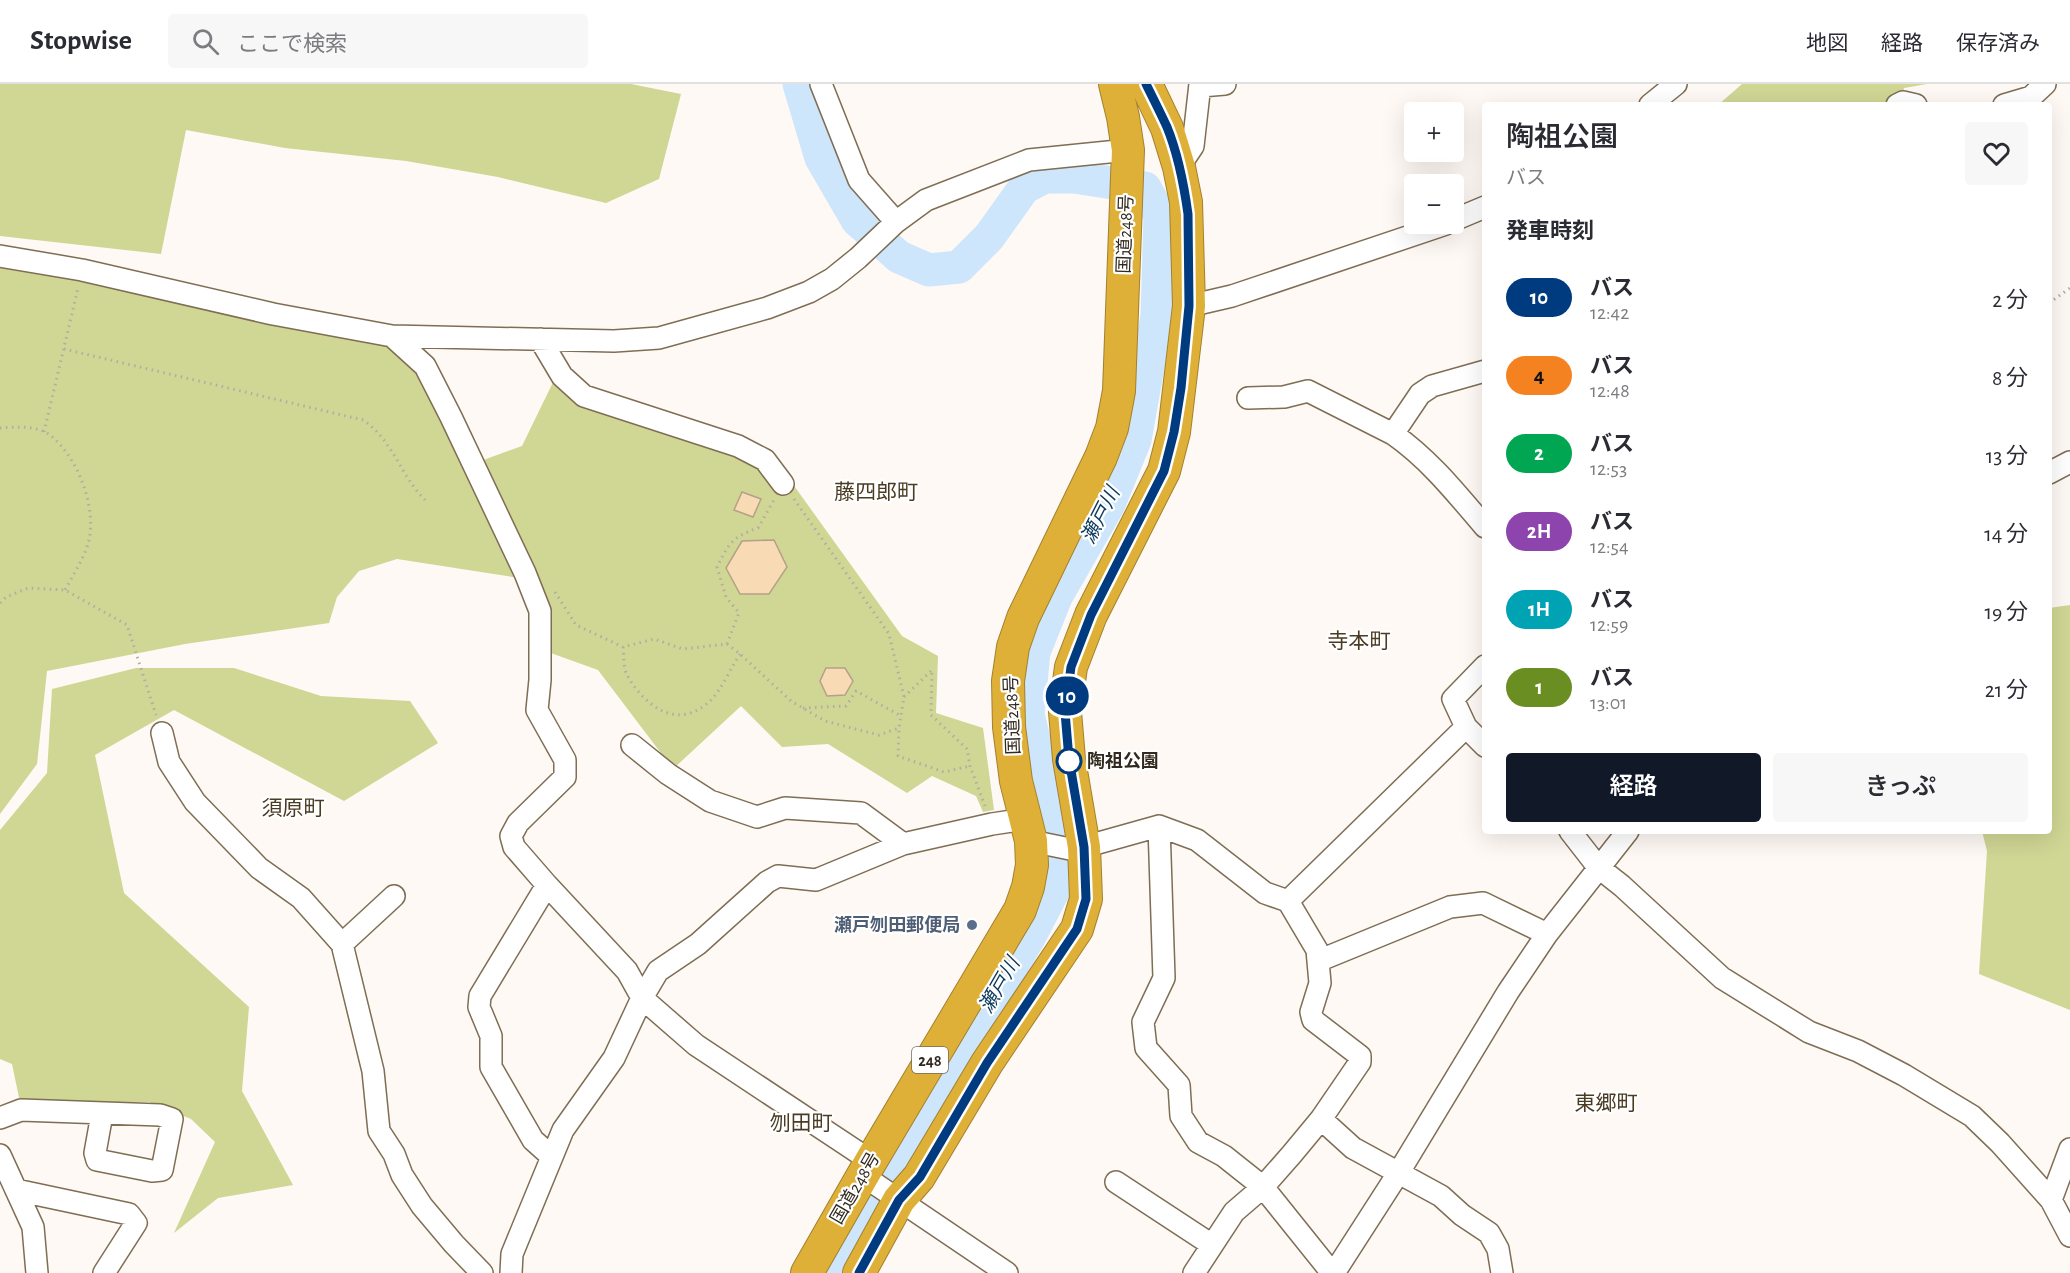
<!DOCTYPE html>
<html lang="ja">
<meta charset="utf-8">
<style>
body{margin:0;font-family:"Alegreya Sans","Noto Sans JP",sans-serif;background:#f7f7f7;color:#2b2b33;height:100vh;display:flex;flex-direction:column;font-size:22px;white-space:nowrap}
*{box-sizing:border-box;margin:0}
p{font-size:20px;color:#7c7c81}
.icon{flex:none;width:33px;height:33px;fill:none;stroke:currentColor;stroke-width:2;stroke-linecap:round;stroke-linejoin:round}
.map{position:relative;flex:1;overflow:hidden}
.drawer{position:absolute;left:1482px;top:18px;width:570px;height:732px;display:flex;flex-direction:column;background:#fff;border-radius:6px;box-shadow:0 6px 24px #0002}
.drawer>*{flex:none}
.badge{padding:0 12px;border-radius:20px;font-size:21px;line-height:39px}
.fabs{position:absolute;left:1404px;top:18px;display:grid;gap:12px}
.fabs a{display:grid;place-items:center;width:60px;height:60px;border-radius:6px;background:#fff;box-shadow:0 6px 24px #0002;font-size:30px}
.map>.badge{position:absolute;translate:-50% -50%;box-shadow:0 0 0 3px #fff}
h2{padding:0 24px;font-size:22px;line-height:54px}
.round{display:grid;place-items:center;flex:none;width:63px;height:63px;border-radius:6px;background:#f7f7f7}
.summary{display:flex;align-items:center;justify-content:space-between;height:102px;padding:0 24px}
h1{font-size:28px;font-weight:600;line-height:45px}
.cta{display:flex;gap:12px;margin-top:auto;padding:12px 24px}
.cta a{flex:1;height:69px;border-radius:6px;background:#111827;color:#fff;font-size:24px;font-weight:600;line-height:69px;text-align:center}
.cta a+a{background:#f7f7f7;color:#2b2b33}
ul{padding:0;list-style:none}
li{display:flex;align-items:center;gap:18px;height:78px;padding:0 24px}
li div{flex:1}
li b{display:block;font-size:22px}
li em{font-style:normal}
li .badge{min-width:66px;font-weight:700;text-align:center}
header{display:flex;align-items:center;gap:36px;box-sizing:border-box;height:84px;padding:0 30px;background:#fff;border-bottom:2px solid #e1e1e2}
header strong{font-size:28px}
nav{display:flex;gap:33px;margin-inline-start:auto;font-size:21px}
.search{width:420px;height:54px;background:#f7f7f7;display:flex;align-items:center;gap:15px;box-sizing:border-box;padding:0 21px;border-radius:6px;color:#7c7c81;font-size:22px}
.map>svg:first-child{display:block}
</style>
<header>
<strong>Stopwise</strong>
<div class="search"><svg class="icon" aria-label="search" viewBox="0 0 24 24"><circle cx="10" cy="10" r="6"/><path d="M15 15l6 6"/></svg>ここで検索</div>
<nav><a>地図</a><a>経路</a><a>保存済み</a></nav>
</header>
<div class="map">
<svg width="2070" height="1189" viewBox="0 0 2070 1189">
<rect width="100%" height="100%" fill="#fef9f4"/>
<path fill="#d0d694" d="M0,0H631L681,10L659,95L606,119L498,93L406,77L285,64L186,46L161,170L0,152Z
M1742,0H1927L1904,4L1901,21H1718Z
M0,180L378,246L417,277L467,382L522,362L557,290L782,385L902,552L938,572L936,629L983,644L994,726L983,728L976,712L932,692L907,709L828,660L782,663L741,622L673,685L598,586L548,568L532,496L397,475L359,487L337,513L329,539L185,560L47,587L37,680L0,730Z
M2070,521V926L1979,890L1987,767L1982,747H2049V524Z
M136,584H234L321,612L410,617L438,659L344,717L174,626L95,671L124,809L249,923L242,1007L293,1101L218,1114L174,1149L215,1058L191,1035L149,1018L21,1023L12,980L0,975V746L47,689L52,605Z"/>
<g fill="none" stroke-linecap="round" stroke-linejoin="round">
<path stroke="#cee6fc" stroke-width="33" d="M799,0L821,74L857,136L899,173L929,186L959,183L989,153L1024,104L1045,93H1074L1145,104L1160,131L1157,232L1135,356L1109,420L1056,513L1034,568L1028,630L1047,711L1056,802L1029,854L893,1078L832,1189"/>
</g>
<path fill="#f8dbb4" stroke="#b5a187" stroke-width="1.5" d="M742,408L761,415L753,433L734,426Z
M774,456L787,483L769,510H740L726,484L742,457Z
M826,584H845L853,597L845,611L827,612L820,597Z"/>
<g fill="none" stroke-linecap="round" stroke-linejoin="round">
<defs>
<path id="minor" d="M821,0L859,96L896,138
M1201,2L1225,0
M1650,21L1676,0
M1897,21L1903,18L1916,21
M2004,21L2031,13L2045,0
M1179,83L1193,62L1200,0
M1454,136L1485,123
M0,172L82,186L273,230L392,252L614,257L659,254L767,224L809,208L832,195L858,174L896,138L926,116L1029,76L1128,66
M1189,222L1232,212L1446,140
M392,252L425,282L451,333L525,489L540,527V596L537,626L565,676V693L518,739L511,752L514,763L547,801L627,887L642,914L696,961L871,1077
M540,255L562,292L584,312L738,362L765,376L783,400
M1485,287L1432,302L1420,310L1393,350C1429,375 1456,409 1485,443
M1248,314L1284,313L1308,307L1393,350
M2049,389L2070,378
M1485,582L1453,615L1466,643L1485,662
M162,649L169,678L195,718L259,784L301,814L342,860L373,987L379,1047L394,1070L402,1091L422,1122L454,1160L482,1189
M632,661L668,690L710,717L757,733L785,724L861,729L903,760
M1159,742L1164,894L1143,938L1146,964L1179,1001L1181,1032L1198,1058L1224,1072L1263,1103L1332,1189
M1570,747L1598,783L1622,802L1722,894L1809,948L1858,967L1904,991L1972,1032L2000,1059L2051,1116L2070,1152
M1031,757L1070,765L1084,763L1159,742L1197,756L1265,809L1288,817L1317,866L1320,899L1311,928L1313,936L1360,972V978L1321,1035L1292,1070L1263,1103L1234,1128L1194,1189
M547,801L480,912L479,923L491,952V983L533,1056L552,1073
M1288,817L1466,643
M342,860L394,812
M1318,877L1450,823L1483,819L1547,850
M0,1034L21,1026L160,1031L172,1035L162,1086L152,1087L97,1076L95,1069L102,1030
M1321,1035L1353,1064L1441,1112L1462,1131L1489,1149L1498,1165L1502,1189
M0,1071L33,1143L37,1189
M862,1091L1007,1189
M1116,1098L1212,1161
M16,1106L129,1130L136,1139L104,1189
M2051,1116L2070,1065
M511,1189L512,1170L563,1046L614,974L642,914L658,887L698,860L767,798L778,792L816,796L903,760L992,740L1025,735
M1334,1189L1399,1088L1508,908L1547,850L1628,747"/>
<path id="highway" d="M807,1189L871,1077L1020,826L1028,803L1032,781L1031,757L1016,697L1009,643L1008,597L1013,563L1023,534L1101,373L1112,344L1119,307L1128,66L1123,33L1115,0
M859,1189L899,1116L919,1093L987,979L1077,845L1086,815L1084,763L1069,675L1065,628L1071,583L1091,531L1164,387L1174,348L1189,222L1186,118L1179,83L1167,44L1146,0"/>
</defs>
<use href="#minor" stroke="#7f6d54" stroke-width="24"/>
<use href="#highway" stroke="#a2812f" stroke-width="34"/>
<path stroke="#b2aca5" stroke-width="3" stroke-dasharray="1.5 4.5" stroke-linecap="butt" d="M2049,219L2070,204
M64,265L363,336C393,356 400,391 425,416
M0,344C16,343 36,341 50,351C78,373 98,425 88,460C83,476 73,491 65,506
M44,348L78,204
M794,415L889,550L904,613L899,644L898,672L944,688L970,682
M555,508L576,541L623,563L654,555L683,565L727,560L740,570L791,617L825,637L879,651L899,644
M0,519L6,513L28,504L65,506L127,541L156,631
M727,560L739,529L726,513L717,483C729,459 732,453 758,444L774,416
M623,563C624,571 623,584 627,591C645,623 678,647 710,617C720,608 732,582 740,570
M904,613L932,586L931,631L967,665L970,682L985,722
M803,624L846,622L856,607L901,632"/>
<use href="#minor" stroke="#fff" stroke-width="21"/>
<use href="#highway" stroke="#dfb038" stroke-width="32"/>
</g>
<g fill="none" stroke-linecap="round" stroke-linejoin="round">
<defs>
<path id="line" d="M859,1189L899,1116L920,1093L987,979L1077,845L1086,815L1084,763L1069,675L1065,628L1071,583L1091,531L1164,387L1174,348L1181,304L1189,222L1188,130C1184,101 1178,70 1167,43C1160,28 1153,14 1146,0"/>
</defs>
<use href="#line" stroke="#fff" stroke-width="14"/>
<use href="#line" stroke="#003b80" stroke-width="9"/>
</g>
<circle fill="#fff" stroke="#003b80" stroke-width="3" cx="1069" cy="677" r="12"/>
<circle fill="#5c6f8a" stroke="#fff" stroke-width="2" cx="972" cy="841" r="6"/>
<g text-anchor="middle" stroke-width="4.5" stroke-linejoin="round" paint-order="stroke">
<rect fill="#fff" stroke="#706a62" stroke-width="1.5" x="912" y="963" width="36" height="26" rx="4.5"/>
<g font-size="16" font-weight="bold" fill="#322a1f">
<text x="930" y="982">248</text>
</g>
<g font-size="18" fill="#322a1f" stroke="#fff">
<text transform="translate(1125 150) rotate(-88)" y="6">国道248号</text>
<text transform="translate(1012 631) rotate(-92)" y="6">国道248号</text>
<text transform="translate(855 1104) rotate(-60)" y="6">国道248号</text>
</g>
<g font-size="18" font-weight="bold" fill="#322a1f" stroke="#fff" text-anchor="start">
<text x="1087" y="683">陶祖公園</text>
</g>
<g font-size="18" font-weight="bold" fill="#4e5e75" stroke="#fff" text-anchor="end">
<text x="960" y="847">瀬戸刎田郵便局</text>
</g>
<g font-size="20" font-style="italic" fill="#0b3a5d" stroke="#fff">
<text transform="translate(1100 431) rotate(-63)" y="7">瀬戸川</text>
<text transform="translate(999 901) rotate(-60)" y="7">瀬戸川</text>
</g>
<g font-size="21" fill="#4b3b23" stroke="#fff">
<text x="876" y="415">藤四郎町</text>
<text x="1359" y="564">寺本町</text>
<text x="293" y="731">須原町</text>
<text x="1606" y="1026">東郷町</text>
<text x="801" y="1046">刎田町</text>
</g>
</g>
</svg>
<div class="fabs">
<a>+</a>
<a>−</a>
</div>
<b class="badge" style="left:1067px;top:612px;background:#003b80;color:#fff">10</b>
<section class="drawer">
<div class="summary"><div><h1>陶祖公園</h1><p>バス</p></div><a class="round"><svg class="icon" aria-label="heart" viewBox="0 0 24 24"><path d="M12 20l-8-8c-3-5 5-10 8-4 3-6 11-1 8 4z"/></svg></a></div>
<h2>発車時刻</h2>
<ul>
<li><span class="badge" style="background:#003b80;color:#fff">10</span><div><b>バス</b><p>12:42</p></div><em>2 分</em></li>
<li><span class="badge" style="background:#f58220;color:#111">4</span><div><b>バス</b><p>12:48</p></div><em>8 分</em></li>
<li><span class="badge" style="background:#00a651;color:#fff">2</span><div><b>バス</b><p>12:53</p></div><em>13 分</em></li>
<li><span class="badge" style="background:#8e44ad;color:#fff">2H</span><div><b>バス</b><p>12:54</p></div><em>14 分</em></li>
<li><span class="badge" style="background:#00a3b4;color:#fff">1H</span><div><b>バス</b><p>12:59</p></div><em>19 分</em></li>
<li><span class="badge" style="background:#6b8e23;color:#fff">1</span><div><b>バス</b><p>13:01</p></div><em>21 分</em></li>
</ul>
<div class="cta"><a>経路</a><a>きっぷ</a></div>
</section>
</div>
